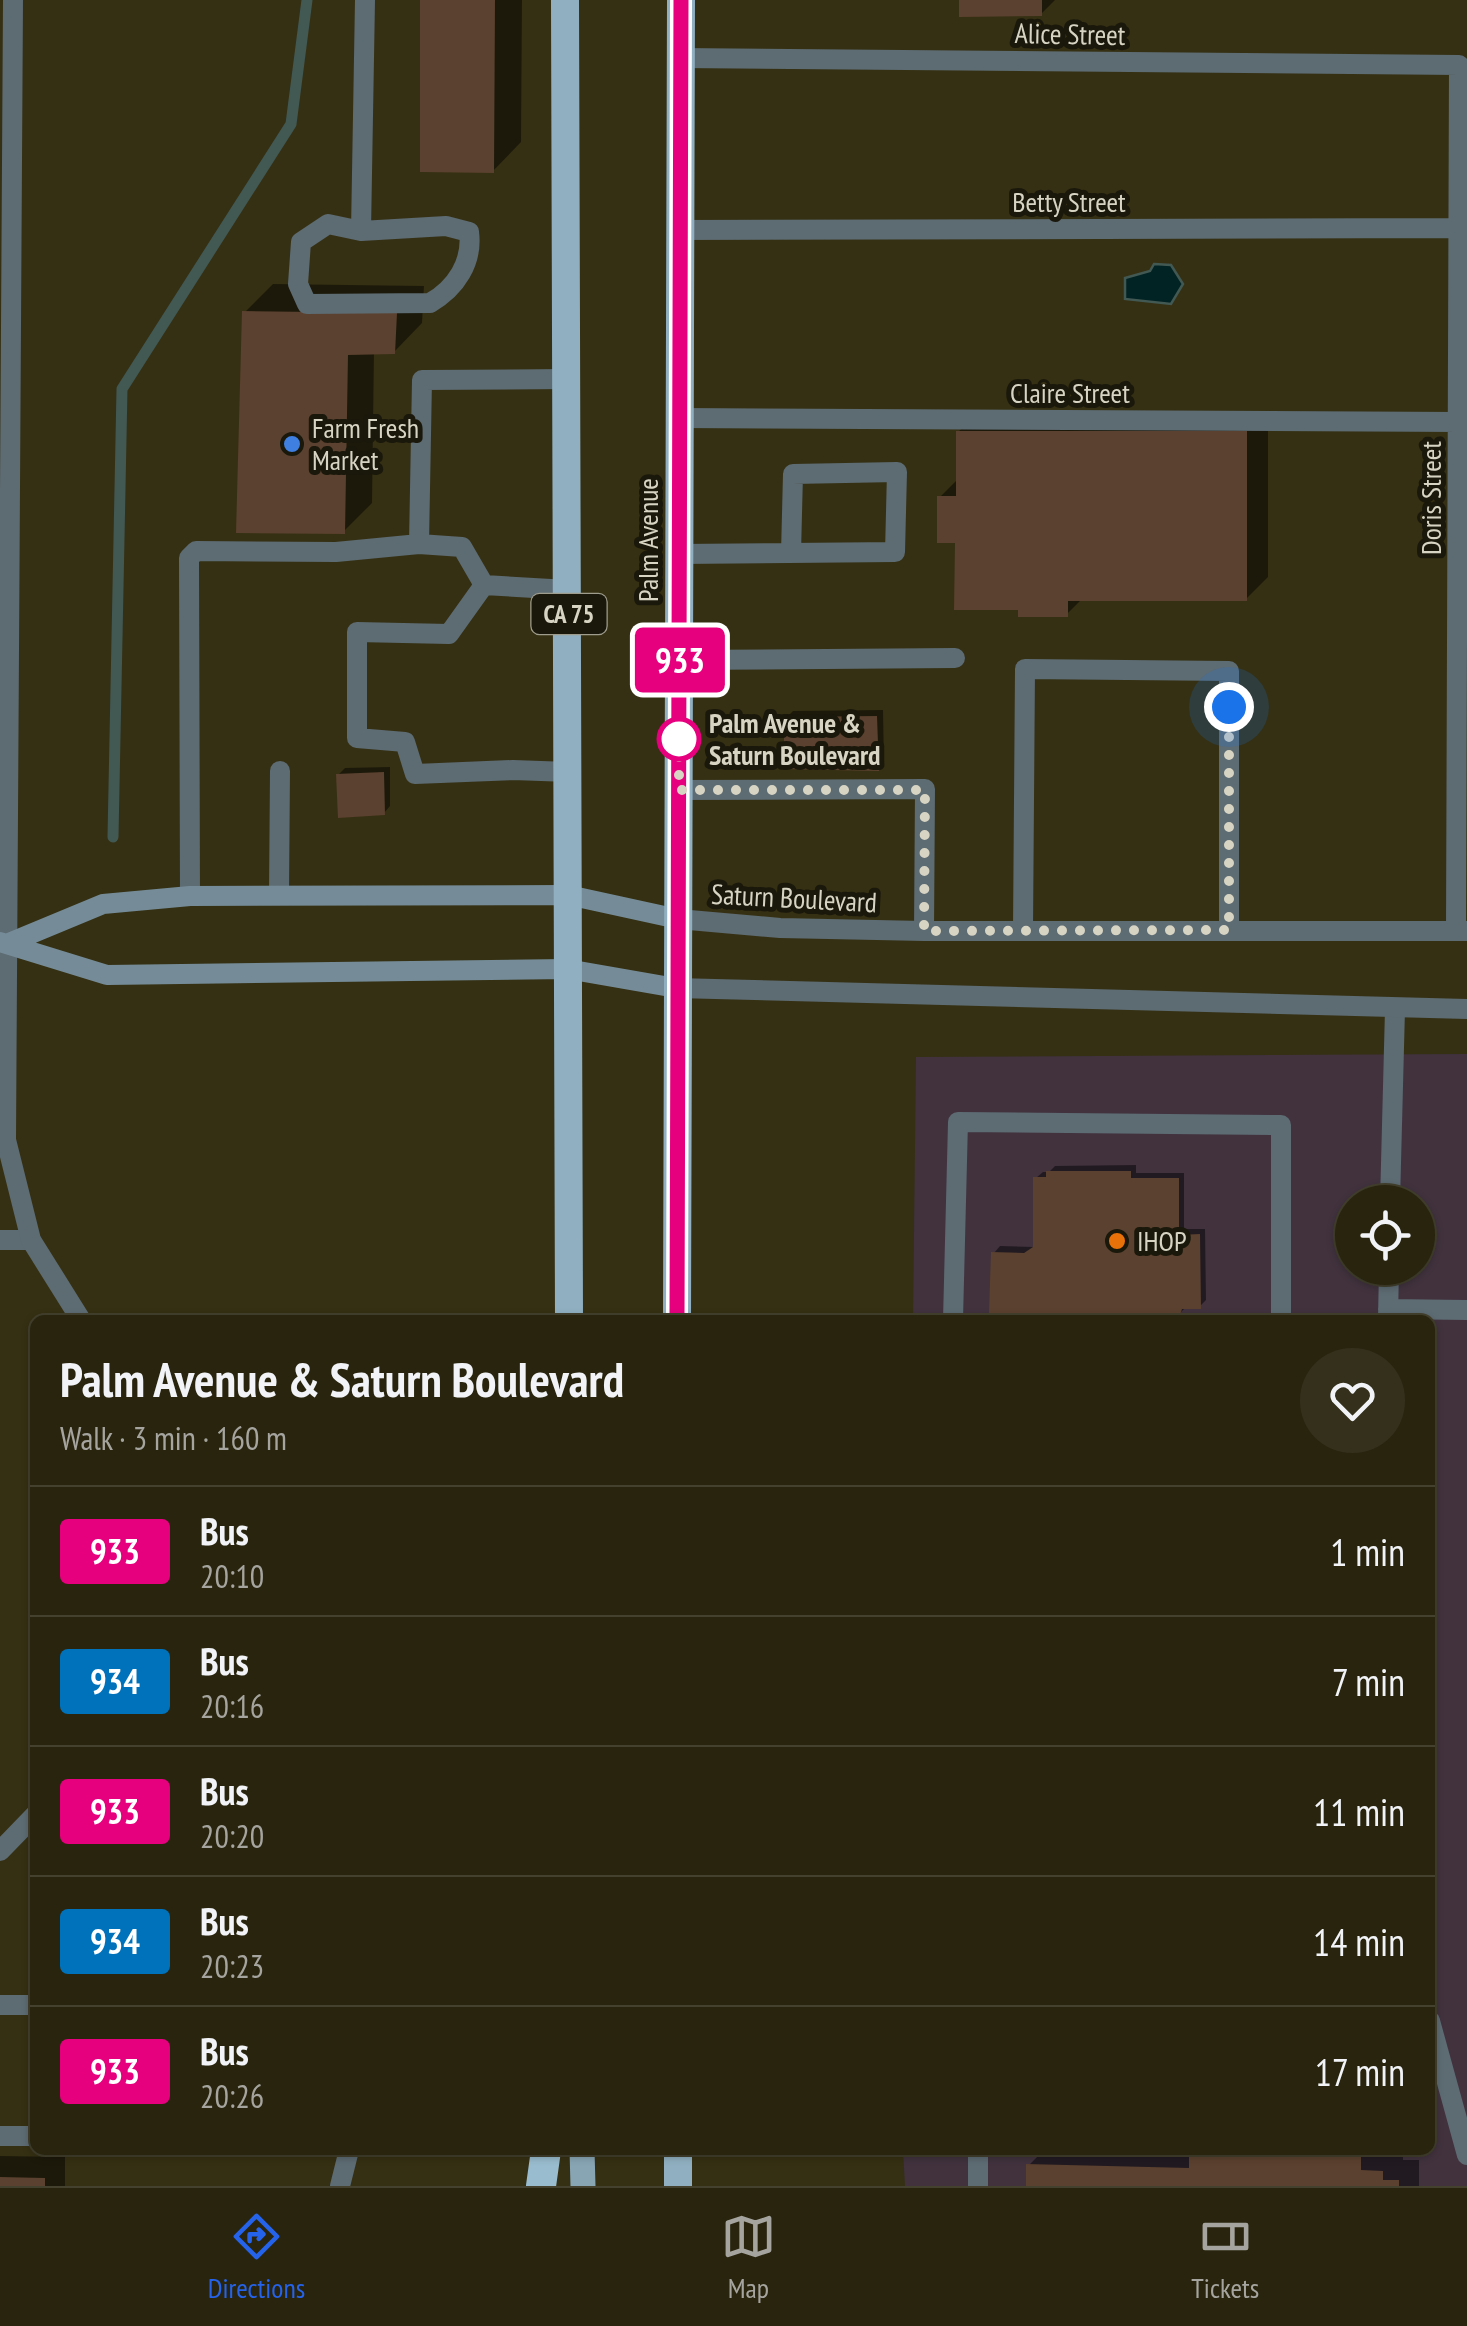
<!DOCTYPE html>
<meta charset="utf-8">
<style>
body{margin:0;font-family:"PT Sans Narrow",sans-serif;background:#34301c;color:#f1f3f6;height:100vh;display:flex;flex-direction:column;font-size:38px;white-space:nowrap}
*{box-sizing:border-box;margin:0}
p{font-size:32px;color:#a5a49e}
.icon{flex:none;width:55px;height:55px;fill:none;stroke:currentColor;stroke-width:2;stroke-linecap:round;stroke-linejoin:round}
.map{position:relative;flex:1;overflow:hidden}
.sheet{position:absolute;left:30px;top:1315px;width:1405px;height:840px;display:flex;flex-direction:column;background:#28240e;border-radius:15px;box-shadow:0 2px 8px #0004,0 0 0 2px #44412e}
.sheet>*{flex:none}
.badge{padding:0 20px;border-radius:8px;font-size:35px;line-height:65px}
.controls{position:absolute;left:1335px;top:1185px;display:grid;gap:20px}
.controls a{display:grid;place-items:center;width:100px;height:100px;border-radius:50%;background:#28240e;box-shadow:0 2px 8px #0004,0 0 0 2px #44412e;font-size:50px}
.you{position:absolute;width:50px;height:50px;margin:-25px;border:8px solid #fff;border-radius:50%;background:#1a73e8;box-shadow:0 0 0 15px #1a73e833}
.map>.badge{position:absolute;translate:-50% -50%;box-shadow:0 0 0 5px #fff}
.round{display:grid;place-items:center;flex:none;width:105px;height:105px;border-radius:52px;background:#34301c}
.head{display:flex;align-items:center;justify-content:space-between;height:170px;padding:0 30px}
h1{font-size:48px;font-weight:700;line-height:75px}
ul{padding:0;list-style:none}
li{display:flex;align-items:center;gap:30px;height:130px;padding:0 30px;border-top:2px solid #44412e}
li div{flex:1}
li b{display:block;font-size:38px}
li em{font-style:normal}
li .badge{min-width:110px;font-weight:700;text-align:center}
.tab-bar{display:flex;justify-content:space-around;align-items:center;height:140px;border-top:2px solid #44412e;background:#28240e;font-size:28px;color:#a5a49e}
.tab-bar a{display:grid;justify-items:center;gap:5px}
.tab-bar .current{color:#2563eb}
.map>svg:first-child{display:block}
</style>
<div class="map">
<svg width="1467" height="2186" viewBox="0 0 1467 2186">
<rect width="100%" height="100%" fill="#353013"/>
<path fill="#41323e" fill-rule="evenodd" d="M1467,1054V2186H905L903,2150H1430V1320H913L916,1057ZM1352,1202H1418V1268H1352Z"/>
<path fill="#022323" stroke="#425853" stroke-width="2.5" d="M1154,264L1171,265L1183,284L1171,304L1125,299V278L1150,271Z"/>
<path fill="#0007" d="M423,0H522L521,142L493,171Z
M962,0H1055L1041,14Z
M273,284L424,286L422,323L394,352H374L372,503L344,531L245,312Z
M980,411H1268V577L1246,599L1083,598L1067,614L1021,608L957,541L940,497L958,479V432Z
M883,710L884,762L878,769L786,718L793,711Z
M390,767V806L384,813L338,775L345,768Z
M1136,1165V1173H1184V1229H1205L1206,1300L1200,1306L1185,1308L1178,1315L994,1253L1000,1246L1033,1247L1036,1178L1043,1172H1049L1055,1166Z
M1044,2150H1403V2160H1419V2186H1028L1029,2165Z
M0,2156L65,2157V2186H0Z"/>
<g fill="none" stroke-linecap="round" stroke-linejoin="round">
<path stroke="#425853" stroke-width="11" d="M113,837L122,389L291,124L307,0"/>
</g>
<path fill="#5b412f" d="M420,0H495L494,173L420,172Z
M959,0H1042V16L959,17Z
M242,311L397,313L395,354L348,355L345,534L236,533Z
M956,431H1247V601H1068V617H1018V610H954L955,543H937V496H956Z
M877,716L879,771L784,769V717Z
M384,772L385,815L338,818L336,774Z
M1046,1171H1131V1178H1179V1235L1200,1234L1201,1309H1182L1179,1318L989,1313L991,1252L1024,1253L1033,1247V1177H1046Z
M1189,2150H1361V2170L1383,2171V2180H1399V2186H1026V2164L1189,2168Z
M0,2177L45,2178V2186H0Z"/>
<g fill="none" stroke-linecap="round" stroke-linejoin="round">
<path stroke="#5d6b72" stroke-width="20" d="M328,224L361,231L446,226L469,232C473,262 456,288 430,303L307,304L298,284L301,242Z
M361,231L365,0
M567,379L422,380L419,544L462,547L484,585L568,590
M680,554L895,552L897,472L793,474L791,553
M484,585L449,634L357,632V738L405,742L415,774L513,770L569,772
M680,660L955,658
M679,790L925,789L924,931
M279,895L280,771
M190,896L189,558L196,551L336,552L419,544
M1023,930L1025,669L1229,671V930
M1390,1202L1395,1009
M0,1240H31
M1388,1309L1467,1310
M953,1320L958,1122L1281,1125V1320
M1388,1320L1389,1268
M0,1851L35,1815
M0,2005H35
M1430,2021L1467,2155
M0,2136H35
M978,2150V2186"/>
<path stroke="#5d6b72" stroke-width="20" d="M13,0L6,1140L31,1240L81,1320
M680,58L1459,65L1456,930
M680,230L1458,228
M681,418L1459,422
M678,919L780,928L924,931H1467
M676,988L1467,1009
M340,2186L349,2150"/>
<path stroke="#758c98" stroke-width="20" d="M0,942L107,975L567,969L676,988
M9,943L103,904L190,896L568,895L678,919"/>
<path stroke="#88a5b4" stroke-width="25" d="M582,2150L583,2186"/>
<path stroke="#90b0c1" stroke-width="28" d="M565,0L569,1320
M677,1320L681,0
M678,2150V2186"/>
<path stroke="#99bcce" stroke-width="30" d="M541,2186L546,2150"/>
</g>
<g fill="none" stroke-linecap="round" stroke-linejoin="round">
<defs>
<path id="line" d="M677,1320L681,0"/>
</defs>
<use href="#line" stroke="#fff" stroke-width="22"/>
<use href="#line" stroke="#e6007e" stroke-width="15"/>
<path stroke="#d7d4c3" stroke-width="10" stroke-dasharray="0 18" d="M679,739V790H925L924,931L1229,930V707"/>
</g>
<circle fill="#3f7fe0" stroke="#1a180b" stroke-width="4" cx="292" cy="444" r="10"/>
<circle fill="#fff" stroke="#e6007e" stroke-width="5" cx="679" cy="739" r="20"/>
<circle fill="#e8710a" stroke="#1a180b" stroke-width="4" cx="1117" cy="1241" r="10"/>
<g text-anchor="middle" stroke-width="10" stroke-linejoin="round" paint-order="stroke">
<rect fill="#1a180b" stroke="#9e9c8c" stroke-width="2.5" x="531.5" y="594" width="75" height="40" rx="8"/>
<g font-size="25" font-weight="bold" fill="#d7d4c3">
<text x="569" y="623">CA 75</text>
</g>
<g font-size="28" fill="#d7d4c3" stroke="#1a180b">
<text transform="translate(1070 34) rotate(1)" y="10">Alice Street</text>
<text x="1069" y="212">Betty Street</text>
<text x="1070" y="403">Claire Street</text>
<text transform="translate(1431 498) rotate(-90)" y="10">Doris Street</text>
<text transform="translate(648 540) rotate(-90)" y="10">Palm Avenue</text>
<text transform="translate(794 898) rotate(3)" y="10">Saturn Boulevard</text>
</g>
<g font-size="28" fill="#d7d4c3" stroke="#1a180b" text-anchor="start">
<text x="312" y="438">Farm Fresh<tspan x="312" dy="32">Market</tspan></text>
<text x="1137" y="1251">IHOP</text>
</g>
<g font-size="28" font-weight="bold" fill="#d7d4c3" stroke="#1a180b" text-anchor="start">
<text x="709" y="733">Palm Avenue &amp;<tspan x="709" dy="32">Saturn Boulevard</tspan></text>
</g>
</g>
</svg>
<div class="controls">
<a><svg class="icon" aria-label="locate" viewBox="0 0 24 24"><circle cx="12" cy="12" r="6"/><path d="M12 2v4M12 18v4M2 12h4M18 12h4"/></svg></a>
</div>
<div class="you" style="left:1229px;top:707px"></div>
<b class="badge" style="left:680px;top:660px;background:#e6007e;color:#fff">933</b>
<section class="sheet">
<div class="head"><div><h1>Palm Avenue &amp; Saturn Boulevard</h1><p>Walk · 3 min · 160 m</p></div><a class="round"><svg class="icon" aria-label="heart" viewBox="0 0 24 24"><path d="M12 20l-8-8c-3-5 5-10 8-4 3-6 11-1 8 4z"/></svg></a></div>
<ul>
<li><span class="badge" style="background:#e6007e;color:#fff">933</span><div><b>Bus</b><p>20:10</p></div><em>1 min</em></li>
<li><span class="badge" style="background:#0072bc;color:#fff">934</span><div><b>Bus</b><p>20:16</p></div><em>7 min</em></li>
<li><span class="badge" style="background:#e6007e;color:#fff">933</span><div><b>Bus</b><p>20:20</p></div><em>11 min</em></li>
<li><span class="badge" style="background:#0072bc;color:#fff">934</span><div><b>Bus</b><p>20:23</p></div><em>14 min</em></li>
<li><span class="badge" style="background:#e6007e;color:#fff">933</span><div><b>Bus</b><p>20:26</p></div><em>17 min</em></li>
</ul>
</section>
</div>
<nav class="tab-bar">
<a class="current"><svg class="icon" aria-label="directions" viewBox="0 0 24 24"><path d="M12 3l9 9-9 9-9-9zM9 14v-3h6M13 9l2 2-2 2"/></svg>Directions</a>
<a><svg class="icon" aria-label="map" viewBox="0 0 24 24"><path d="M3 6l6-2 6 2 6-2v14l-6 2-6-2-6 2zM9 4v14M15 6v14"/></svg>Map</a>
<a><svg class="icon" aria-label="tickets" viewBox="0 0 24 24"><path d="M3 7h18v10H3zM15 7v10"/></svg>Tickets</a>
</nav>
